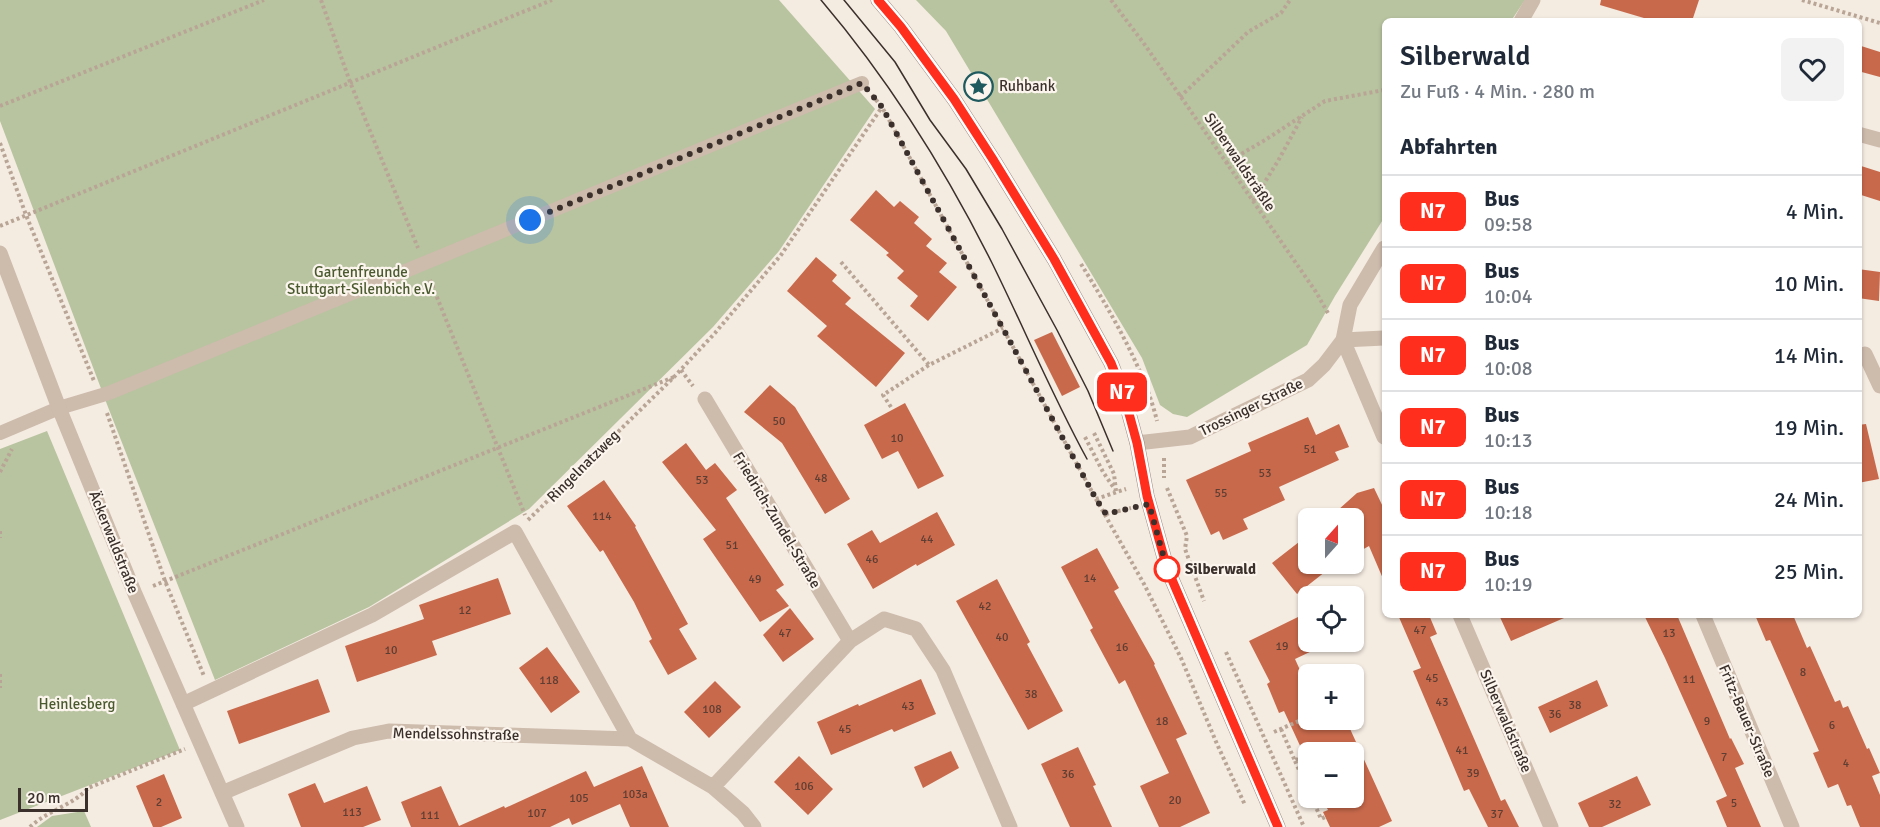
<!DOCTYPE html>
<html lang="de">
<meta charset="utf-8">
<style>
body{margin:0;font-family:Signika,sans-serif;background:#f2f2f3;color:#1f2937;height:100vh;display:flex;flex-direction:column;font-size:22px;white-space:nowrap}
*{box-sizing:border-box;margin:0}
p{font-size:20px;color:#747a83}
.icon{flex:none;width:33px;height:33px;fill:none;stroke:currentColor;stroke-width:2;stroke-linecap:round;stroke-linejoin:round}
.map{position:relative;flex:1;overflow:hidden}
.side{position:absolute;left:1382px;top:18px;width:480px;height:600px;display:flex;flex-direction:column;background:#fff;border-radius:9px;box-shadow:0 2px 4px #0004}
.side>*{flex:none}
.badge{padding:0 12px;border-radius:9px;font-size:21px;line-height:39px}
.needle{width:39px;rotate:21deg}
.fabs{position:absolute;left:1298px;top:508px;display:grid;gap:12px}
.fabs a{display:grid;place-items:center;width:66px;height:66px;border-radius:9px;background:#fff;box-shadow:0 2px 4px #0004;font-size:30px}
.scale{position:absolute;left:18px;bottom:15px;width:70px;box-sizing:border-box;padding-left:6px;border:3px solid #3b302b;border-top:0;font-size:16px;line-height:21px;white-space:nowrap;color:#3b302b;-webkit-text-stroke:4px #fbf5ee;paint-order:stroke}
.you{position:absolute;width:30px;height:30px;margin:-15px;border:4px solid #fff;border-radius:50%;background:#1a73e8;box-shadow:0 0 0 9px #1a73e833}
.map>.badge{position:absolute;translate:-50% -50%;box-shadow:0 0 0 3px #fff}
h2{padding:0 18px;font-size:22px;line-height:54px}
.round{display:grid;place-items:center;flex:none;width:63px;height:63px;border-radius:9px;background:#f2f2f3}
.headline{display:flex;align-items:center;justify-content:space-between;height:102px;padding:0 18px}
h1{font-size:28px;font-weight:600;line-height:45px}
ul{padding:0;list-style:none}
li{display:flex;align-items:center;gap:18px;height:72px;padding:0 18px;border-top:2px solid #e0e1e3}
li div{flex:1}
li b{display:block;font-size:22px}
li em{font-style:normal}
li .badge{min-width:66px;font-weight:700;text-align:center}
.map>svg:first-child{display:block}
</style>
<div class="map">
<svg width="1880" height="827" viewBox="0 0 1880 827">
<rect width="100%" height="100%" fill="#f4ebe1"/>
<path fill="#b8c4a0" d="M0,0H779L875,109L779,251L713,327L529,509L369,607L215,680L108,407L0,121Z
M916,0H1525L1511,21H1384V218L1335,296L1307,345L1187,417L1173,414L1160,405L1142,358L946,31Z
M47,431L180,750L0,820V449Z
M84,811L91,827H37L52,816Z"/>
<path fill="#c8694b" d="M1601,0H1699L1692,21H1654L1600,5Z
M1858,45L1880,52V77L1858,71Z
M1858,165L1880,172V201L1858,194Z
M876,190L894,207L900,201L919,217L914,223L932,239L926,246L947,263L939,272L957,287L928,321L910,306L918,296L897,278L904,271L886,255L889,253L850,220Z
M816,257L837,275L832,281L851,298L845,304L905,353L876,387L817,336L827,326L787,291Z
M1858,269L1880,272L1879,301L1858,298Z
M1052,332L1080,387L1062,396L1034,340Z
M770,385L795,407L850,499L825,514L782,443L744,412Z
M905,403L944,476L918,489L898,451L882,459L864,425Z
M1308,417L1316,435L1339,424L1349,447L1335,452L1339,460L1279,487L1285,500L1243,519L1248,529L1223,540L1219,531L1211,535L1186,480L1251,451L1248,443Z
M1866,424L1879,479L1858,483V425Z
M686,443L706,470L715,463L737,490L726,498L784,585L776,590L789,606L760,622L703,539L716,530L662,462Z
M604,480L636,526L635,527L688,624L679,629L697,659L668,675L649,641L652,639L634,602L603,550L600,552L567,506Z
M1374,488L1384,509V581L1369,546L1353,555V519H1328L1357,493Z
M937,512L955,545L917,566L916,564L873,589L847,544L872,530L880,543Z
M1308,535V564H1335L1297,594L1272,563Z
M1097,548L1119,588L1114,591L1155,664L1154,665L1187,734L1176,739L1210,813L1180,827H1159L1140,786L1169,773L1125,680L1119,684L1090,630L1093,628L1061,567Z
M498,578L511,614L432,641L437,655L357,682L345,646L424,619L419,605Z
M997,579L1030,642L1027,644L1063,711L1028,730L956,601Z
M790,608L814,639L783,662L763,635Z
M1398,615H1429L1437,634L1430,637L1501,801L1505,799L1519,827H1488L1469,789L1464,791L1413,671L1421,668Z
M1499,615H1571L1511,641Z
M1644,615H1677L1730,739L1731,738L1744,764L1735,768L1761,827H1727L1716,801L1727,796L1665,658Z
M1755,615H1793L1807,648L1810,646L1835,702L1840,700L1843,708L1848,706L1867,749L1869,748L1880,773L1872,776L1880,795V827H1860L1851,805L1847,806L1838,784L1828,788L1813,753L1819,751L1770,640L1766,641Z
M1298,617L1308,637V642H1310L1314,650L1295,659L1308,688V720H1346L1392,821L1379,827H1330L1323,812L1328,810L1322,798H1353V753H1308V763L1284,711L1279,713L1267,684L1270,682L1249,641Z
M547,647L580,692L551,713L519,668Z
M318,679L330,712L239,744L227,711Z
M921,679L936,714L894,732L892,729L831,755L817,722L858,704L859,706Z
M1597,680L1608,706L1550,733L1538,707Z
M715,681L741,707L709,738L684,712Z
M1078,747L1096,785L1093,786L1112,827H1070L1041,764Z
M951,751L959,768L923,788L914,767Z
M799,756L833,789L808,815L774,782Z
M642,766L669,827H630L620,804L572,825L569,818L550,827H411L401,802L441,786L459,826L504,806L505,808L586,771L594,787Z
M164,774L182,818L161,827H153L136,786Z
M1637,776L1651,805L1602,827H1589L1578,803Z
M315,783L324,803L367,786L381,820L363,827H301L288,794Z"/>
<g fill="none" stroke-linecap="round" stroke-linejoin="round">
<path stroke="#b9a596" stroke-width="4" stroke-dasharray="3 3" stroke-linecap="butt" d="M321,0L350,82L418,248
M1111,0L1145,45L1316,292L1329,315
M1802,0L1880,23
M872,95L882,107L1096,499L1144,584L1181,658L1217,744L1245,805
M1180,97L1248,32L1281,13L1290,0
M0,106L264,0
M0,143L26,215L94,381
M1226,163L1265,140L1325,101L1384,90
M1253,201L1278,161L1302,117
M0,226L552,0
M841,262L929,365L1003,328
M1081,264C1109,309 1145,370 1157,421
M430,280L525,515
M681,370L693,386
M891,407L883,395L929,365
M107,413L165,581L204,676
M1094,433L1114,474L1116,491
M1085,437L1103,472L1116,491
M1164,458V478
M0,472L12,449
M1167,488L1187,536L1185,549L1204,601
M1096,499L1126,489
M1106,514L1131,508
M528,520L674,377L715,333L781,255L882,107
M0,531V538
M153,586L674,377
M1226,652L1304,827
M0,674V688
M1353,697L1356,695L1360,703
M1281,729L1295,761L1299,758
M1274,732L1308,717
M1295,761L1308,790
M1312,798L1321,819L1325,817
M30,827C48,810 74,805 88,788L185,749"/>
<path stroke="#cdbbac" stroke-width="14" d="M0,433L59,408L109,393L862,83"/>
<path stroke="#cdbbac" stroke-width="15" d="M1521,21L1533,0
M1858,134L1880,140
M0,253L59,408L135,594L237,827
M1343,340L1384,437
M1343,340L1384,338
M1865,354L1880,386
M705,399L850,641
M1137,443L1190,437L1308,380L1324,365L1343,340L1350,305L1384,248
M1460,615L1551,827
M1703,615L1792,827
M183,704L372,615L515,532L630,739L713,787L743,813L754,827
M713,787L850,641L884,619L916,629L943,670L1010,827
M222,793L353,738L389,731L630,739"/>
<path stroke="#a18a7d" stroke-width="15" d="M878,0L901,27L954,99L994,161L1054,259L1111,363L1125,399L1137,443L1147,496L1167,568L1278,827"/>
<path stroke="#3b302b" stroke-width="1.5" d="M821,0C889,80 945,169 992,263C1024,328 1052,395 1087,459
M844,0L895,62L930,120L966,169L1002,229L1057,330L1088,391L1113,451"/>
</g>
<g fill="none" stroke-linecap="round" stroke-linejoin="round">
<defs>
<path id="line" d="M878,0L901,27L954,99L994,161L1054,259L1111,363L1125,399L1137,443L1147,496L1167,568L1278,827"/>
</defs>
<use href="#line" stroke="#fff" stroke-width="14"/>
<use href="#line" stroke="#ff2e1d" stroke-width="9"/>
<path stroke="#3b302b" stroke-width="6" stroke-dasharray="0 10.8" d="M530,220L862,83L882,107L1096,499L1106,514L1149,504L1167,569"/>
</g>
<defs>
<symbol id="sight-ring" viewBox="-11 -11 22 22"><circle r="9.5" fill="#fbf5ee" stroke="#1f5a5e" stroke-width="1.5"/><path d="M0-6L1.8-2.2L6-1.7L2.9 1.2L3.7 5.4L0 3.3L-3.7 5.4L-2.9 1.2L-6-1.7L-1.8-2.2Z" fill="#1f5a5e"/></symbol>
</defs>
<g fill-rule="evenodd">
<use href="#sight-ring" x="962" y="70" width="33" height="33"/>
</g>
<circle fill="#fff" stroke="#ff2e1d" stroke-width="3" cx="1167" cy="569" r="12"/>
<g text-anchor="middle" stroke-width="4.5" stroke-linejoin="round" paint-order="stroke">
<g font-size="12" fill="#5e3e33">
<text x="779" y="425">50</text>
<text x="897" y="442">10</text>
<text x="1310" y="453">51</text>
<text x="1265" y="477">53</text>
<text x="821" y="482">48</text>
<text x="702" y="484">53</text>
<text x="1221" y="497">55</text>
<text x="602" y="520">114</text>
<text x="927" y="543">44</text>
<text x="732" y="549">51</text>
<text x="872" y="563">46</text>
<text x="1090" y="582">14</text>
<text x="755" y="583">49</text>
<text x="985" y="610">42</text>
<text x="465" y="614">12</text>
<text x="1420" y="634">47</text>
<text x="785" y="637">47</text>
<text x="1669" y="637">13</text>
<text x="1002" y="641">40</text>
<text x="1282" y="650">19</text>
<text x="1122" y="651">16</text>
<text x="391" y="654">10</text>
<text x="1803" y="676">8</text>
<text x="1432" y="682">45</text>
<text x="1689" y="683">11</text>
<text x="549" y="684">118</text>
<text x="1031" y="698">38</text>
<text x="1442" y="706">43</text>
<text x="1575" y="709">38</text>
<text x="908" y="710">43</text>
<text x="712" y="713">108</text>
<text x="1555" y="718">36</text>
<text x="1162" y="725">18</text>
<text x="1707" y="725">9</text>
<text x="1832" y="729">6</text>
<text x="845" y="733">45</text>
<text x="1462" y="754">41</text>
<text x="1724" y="761">7</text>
<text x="1846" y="767">4</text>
<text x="1473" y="777">39</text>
<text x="1068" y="778">36</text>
<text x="804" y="790">106</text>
<text x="635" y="798">103a</text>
<text x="579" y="802">105</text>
<text x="1175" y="804">20</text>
<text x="159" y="806">2</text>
<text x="1734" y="807">5</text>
<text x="1615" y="808">32</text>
<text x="352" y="816">113</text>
<text x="537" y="817">107</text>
<text x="1497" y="818">37</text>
<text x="430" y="819">111</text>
</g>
<g font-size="15" fill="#3b302b" stroke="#fbf5ee" text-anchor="start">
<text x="999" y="91">Ruhbank</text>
</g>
<g font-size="15" fill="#3b302b" stroke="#fbf5ee">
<text transform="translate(1240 162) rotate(56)" y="5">Silberwaldsträßle</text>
<text transform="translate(1251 407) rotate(-26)" y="5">Trossinger Straße</text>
<text transform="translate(583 466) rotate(-45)" y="5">Ringelnatzweg</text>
<text transform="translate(777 520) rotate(59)" y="5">Friedrich-Zundel-Straße</text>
<text transform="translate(114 542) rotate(68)" y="5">Äckerwaldstraße</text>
<text transform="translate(1506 721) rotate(67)" y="5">Silberwaldstraße</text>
<text transform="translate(1747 721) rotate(67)" y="5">Fritz-Bauer-Straße</text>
<text transform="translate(456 734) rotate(1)" y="5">Mendelssohnstraße</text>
</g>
<g font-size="15" fill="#4a5a2e" stroke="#fbf5ee">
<text x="361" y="277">Gartenfreunde<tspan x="361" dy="17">Stuttgart-Silenbich e.V.</tspan></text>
<text x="77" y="709">Heinlesberg</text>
</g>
<g font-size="15" font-weight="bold" fill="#3b302b" stroke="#fbf5ee" text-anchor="start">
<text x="1185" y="574">Silberwald</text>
</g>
</g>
</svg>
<div class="fabs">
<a><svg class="needle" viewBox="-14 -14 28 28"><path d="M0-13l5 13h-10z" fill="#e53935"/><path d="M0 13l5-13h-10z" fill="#747a83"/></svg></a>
<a><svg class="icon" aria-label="locate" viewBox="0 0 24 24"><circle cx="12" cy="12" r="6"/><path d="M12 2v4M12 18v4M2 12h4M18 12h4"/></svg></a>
<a>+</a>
<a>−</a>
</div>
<div class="scale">20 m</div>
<div class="you" style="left:530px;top:220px"></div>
<b class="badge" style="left:1122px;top:392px;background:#ff2e1d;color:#fff">N7</b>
<section class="side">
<div class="headline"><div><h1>Silberwald</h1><p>Zu Fuß · 4 Min. · 280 m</p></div><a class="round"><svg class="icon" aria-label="heart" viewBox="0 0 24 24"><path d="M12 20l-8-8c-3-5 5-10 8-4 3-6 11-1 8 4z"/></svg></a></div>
<h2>Abfahrten</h2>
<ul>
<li><span class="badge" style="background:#ff2e1d;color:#fff">N7</span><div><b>Bus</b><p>09:58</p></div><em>4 Min.</em></li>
<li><span class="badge" style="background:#ff2e1d;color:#fff">N7</span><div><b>Bus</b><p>10:04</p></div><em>10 Min.</em></li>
<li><span class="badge" style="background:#ff2e1d;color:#fff">N7</span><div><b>Bus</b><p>10:08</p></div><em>14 Min.</em></li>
<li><span class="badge" style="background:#ff2e1d;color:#fff">N7</span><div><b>Bus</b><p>10:13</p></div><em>19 Min.</em></li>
<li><span class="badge" style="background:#ff2e1d;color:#fff">N7</span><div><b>Bus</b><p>10:18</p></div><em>24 Min.</em></li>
<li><span class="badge" style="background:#ff2e1d;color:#fff">N7</span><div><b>Bus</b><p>10:19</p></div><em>25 Min.</em></li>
</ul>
</section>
</div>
